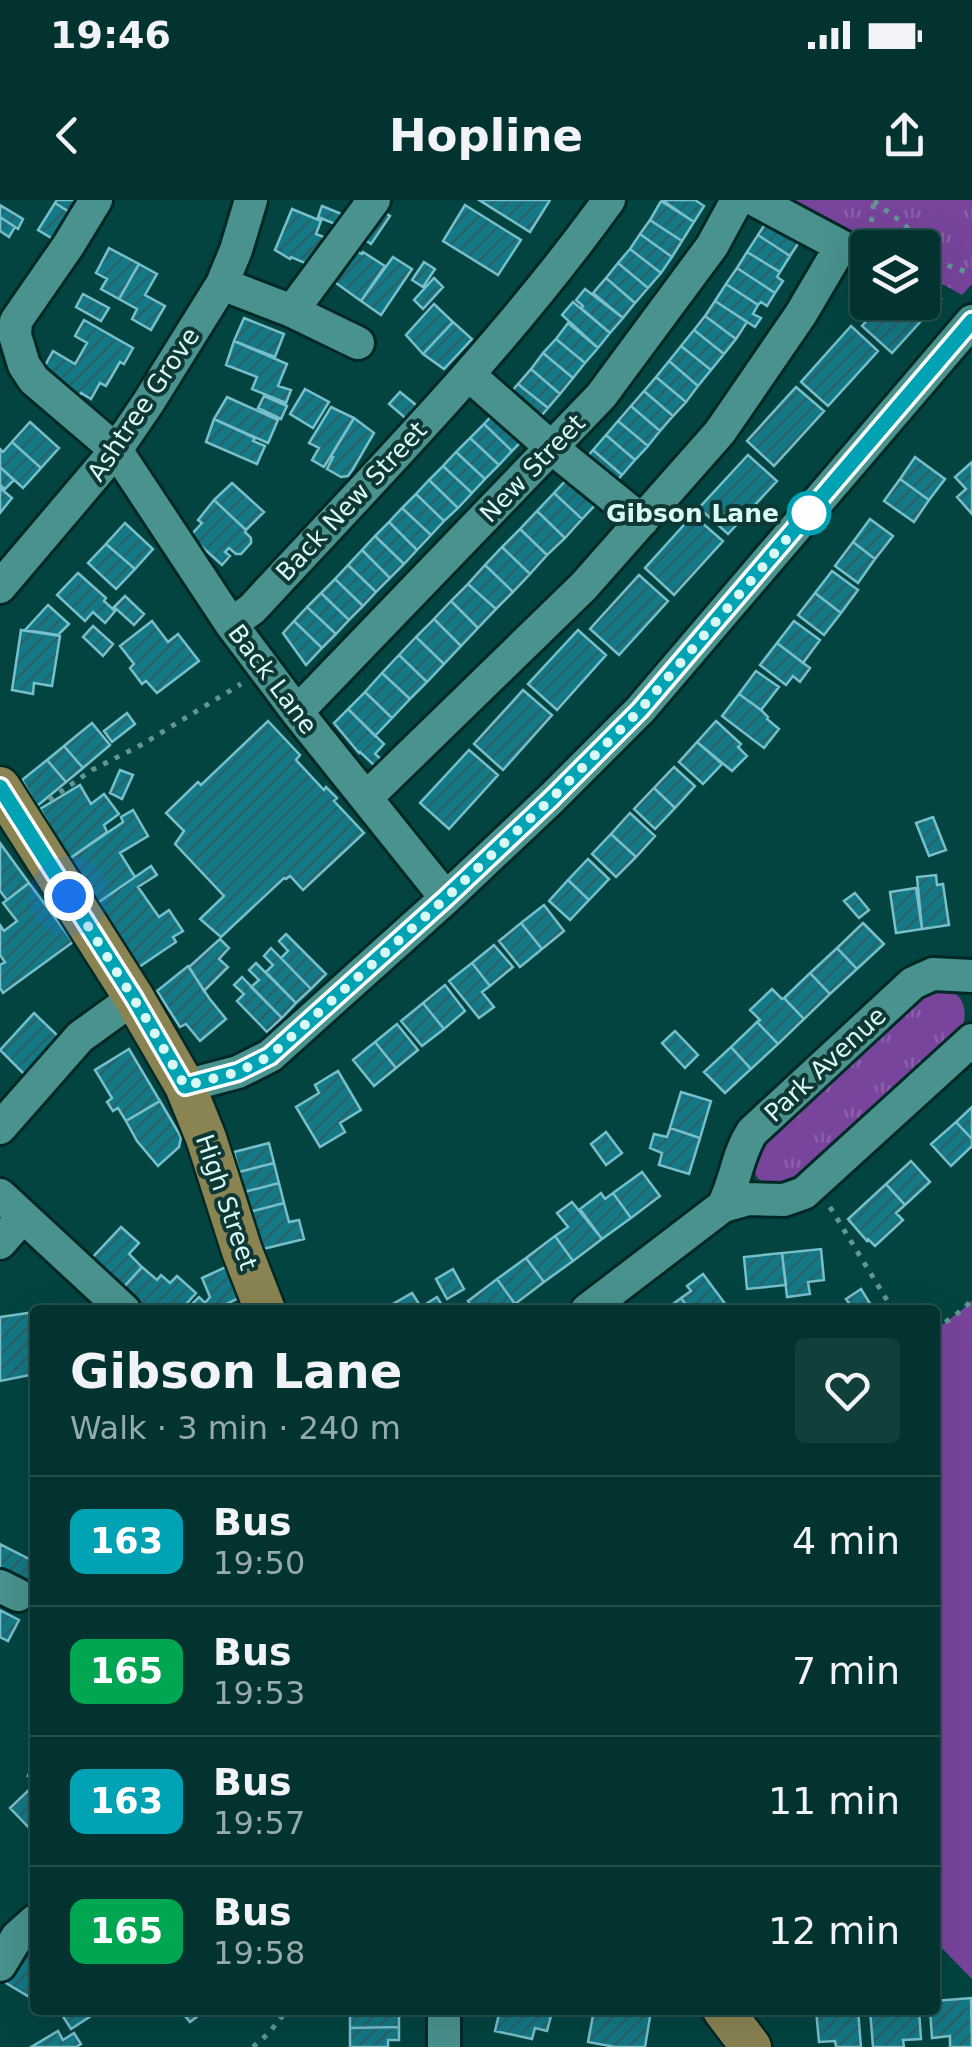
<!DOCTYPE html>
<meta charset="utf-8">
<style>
body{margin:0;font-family:"DejaVu Sans",sans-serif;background:#103f3c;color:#f1f3f6;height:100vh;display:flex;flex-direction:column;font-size:38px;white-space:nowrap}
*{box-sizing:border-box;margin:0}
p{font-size:32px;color:#96aaab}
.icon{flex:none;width:55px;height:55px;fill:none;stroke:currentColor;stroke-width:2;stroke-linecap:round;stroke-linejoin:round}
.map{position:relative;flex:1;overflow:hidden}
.details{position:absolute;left:30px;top:1105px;width:910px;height:710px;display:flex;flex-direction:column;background:#023330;border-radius:10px;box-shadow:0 10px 40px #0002,0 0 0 2px #234e4c}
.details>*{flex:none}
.badge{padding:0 20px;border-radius:15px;font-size:35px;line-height:65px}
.tools{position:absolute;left:850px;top:30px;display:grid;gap:20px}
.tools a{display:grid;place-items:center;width:90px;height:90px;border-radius:10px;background:#023330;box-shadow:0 10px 40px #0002,0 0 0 2px #234e4c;font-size:50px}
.you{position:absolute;width:50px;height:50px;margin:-25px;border:8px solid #fff;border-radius:50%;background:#1a73e8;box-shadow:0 0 0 15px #1a73e833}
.map>.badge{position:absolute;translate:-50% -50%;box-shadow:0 0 0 5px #fff}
.round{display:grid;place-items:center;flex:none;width:105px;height:105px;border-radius:10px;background:#103f3c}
.overview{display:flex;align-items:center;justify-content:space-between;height:170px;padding:0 40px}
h1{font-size:48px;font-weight:700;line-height:75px}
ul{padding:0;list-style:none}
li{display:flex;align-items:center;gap:30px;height:130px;padding:0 40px;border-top:2px solid #234e4c}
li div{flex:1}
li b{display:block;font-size:38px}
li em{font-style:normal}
li .badge{min-width:110px;font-weight:700;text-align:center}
.status{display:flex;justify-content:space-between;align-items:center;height:70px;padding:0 50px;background:#023330;direction:ltr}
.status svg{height:28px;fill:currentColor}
header{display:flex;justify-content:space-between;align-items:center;height:130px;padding:0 40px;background:#023330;font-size:45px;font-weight:700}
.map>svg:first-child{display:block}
</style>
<div class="status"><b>19:46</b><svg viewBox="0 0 49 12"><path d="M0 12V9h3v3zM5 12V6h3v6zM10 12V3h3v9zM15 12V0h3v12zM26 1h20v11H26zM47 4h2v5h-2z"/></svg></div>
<header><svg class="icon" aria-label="back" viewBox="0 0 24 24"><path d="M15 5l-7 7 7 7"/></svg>Hopline<svg class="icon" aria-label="share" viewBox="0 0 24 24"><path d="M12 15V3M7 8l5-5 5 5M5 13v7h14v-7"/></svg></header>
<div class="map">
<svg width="972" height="1847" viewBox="0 0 972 1847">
<defs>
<pattern id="grass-tufts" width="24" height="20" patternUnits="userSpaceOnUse" patternTransform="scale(2.5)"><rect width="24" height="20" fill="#78449c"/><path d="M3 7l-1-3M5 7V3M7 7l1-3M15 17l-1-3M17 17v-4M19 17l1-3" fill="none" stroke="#8a60ab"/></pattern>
<pattern id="building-hatch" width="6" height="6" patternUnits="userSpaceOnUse" patternTransform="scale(2.5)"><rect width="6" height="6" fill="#137987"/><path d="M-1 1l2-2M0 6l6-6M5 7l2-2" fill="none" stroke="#2a6268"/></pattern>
</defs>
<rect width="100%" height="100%" fill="#034440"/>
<path fill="url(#grass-tufts)" d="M787,0H972V84L962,95L923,73L922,48L877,47Z
M928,790C934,790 940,788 946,790C967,794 968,817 960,833L794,983C761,986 749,984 755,947Z"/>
<path fill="#78449c" d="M972,1100V1779L935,1741V1130L962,1110Z"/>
<path fill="url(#building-hatch)" stroke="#77bfcb" stroke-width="2.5" d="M57,0H83L74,15L55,3Z
M479,0H550L530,32Z
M662,0H695L704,6L694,22Z
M661,1L694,22L682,41L650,20Z
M55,3L74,15L58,42L38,30Z
M0,5L23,19L18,29L0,17Z
M465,5L521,40L498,75L443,41Z
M322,6L344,15L340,26L318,17Z
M377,8L390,16L371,44L358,35Z
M292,9L321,21L316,34L334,41L317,68L291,57L290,59L275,50Z
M0,17L15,27L9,37L0,31Z
M769,18L801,39L790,56L758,35Z
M650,20L682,41L672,57L640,34Z
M640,34L672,57L661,73L630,49Z
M758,35L790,56L780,72L747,52Z
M350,47L362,54L363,52L385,66L361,101L329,78Z
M109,48L139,64L119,99L101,89L107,79L96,73Z
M630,49L661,73L648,88L618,63Z
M747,52L780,72L777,77L783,81L775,93L737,68Z
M393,57L412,69L381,115L361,101Z
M424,62L435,69L423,87L412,80Z
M618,63L648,88L635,103L606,78Z
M139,64L157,74L145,95L165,106L151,130L132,119L137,109L119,99Z
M737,68L775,93L767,106L761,102L758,105L726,84Z
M434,78L443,87L423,109L414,100Z
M606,78L635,103L623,118L593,93Z
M922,83L941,99L892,153L862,126L884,102H922Z
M726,84L758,105L753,114L761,118L755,127L715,101Z
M585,89L623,118L610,133L581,108L583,106L576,100Z
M83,94L109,108L101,121L76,107Z
M715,101L747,122L736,139L705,116Z
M573,102L610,133L598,148L562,115Z
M434,104L453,122L423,154L406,135Z
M705,116L736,139L724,154L694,130Z
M244,118L284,134L275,157L234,141Z
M84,120L133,148L124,164L120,162L106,186L100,183L91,199L81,193L77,199L41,173L53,151L75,164L87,143L75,136Z
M453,122L472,139L444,169L423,154Z
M568,123L598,148L585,163L556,139Z
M851,126L878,151L828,206L801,182Z
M694,130L724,154L711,170L681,146Z
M556,139L585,163L573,178L543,153Z
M234,141L287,164L278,186L291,190L286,203L252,189L257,177L226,165Z
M681,146L711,170L698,186L669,161Z
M543,153L573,178L560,194L531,169Z
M669,161L698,186L686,202L656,177Z
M531,169L560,194L548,208L518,184Z
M656,177L686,202L673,216L644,191Z
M518,184L548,208L535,223L505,199Z
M796,187L824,211L774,266L747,241Z
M305,189L329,202L313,228L290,214Z
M644,191L673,216L660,231L631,206Z
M400,192L421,209L410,222L389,204Z
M264,196L287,206L281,219L258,208Z
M227,197L278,220L268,243L214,219Z
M631,206L660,231L648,246L618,221Z
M331,207L354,218L324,267L312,260L319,248L309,243Z
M497,210L526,237L512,251L484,224Z
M354,218L374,233L353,269L348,276L341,277L327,269L333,257L331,256Z
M214,219L255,238L253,241L265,246L257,264L206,242Z
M618,221L648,246L635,260L606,235Z
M30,222L59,248L41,268L12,242Z
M484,224L512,251L499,265L470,238Z
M606,235L635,260L622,275L593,250Z
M470,238L499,265L485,279L456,252Z
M12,242L41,268L23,288L0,267V249L3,252Z
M593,250L622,275L609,290L580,265Z
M456,252L485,279L472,293L443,266Z
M748,255L777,281L728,334L699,308Z
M915,257L945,279L929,300L900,279Z
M972,262V314L957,297L966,289L955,277Z
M443,266L472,293L458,308L429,280Z
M0,267L14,280L5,289L0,285Z
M571,275L599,301L582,319L554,293Z
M900,279L929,300L914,322L884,301Z
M429,280L458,308L444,321L416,294Z
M232,283L264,312L246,330L214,300Z
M0,288L12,298L0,313Z
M554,293L582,319L565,338L537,311Z
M416,294L444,321L431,335L402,308Z
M214,300L246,330L245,332L251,338V343L241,354H236L229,348L225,352L230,356L222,365L190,336L202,323L198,320Z
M402,308L431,335L417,350L389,322Z
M537,311L565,338L547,355L520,329Z
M693,315L723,341L674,395L645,368Z
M870,319L893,336L875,359L853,342Z
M389,322L417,350L404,364L375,336Z
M125,323L153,349L135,369L106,344Z
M520,329L547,355L530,374L502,347Z
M375,336L404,364L390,378L362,350Z
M853,342L875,359L858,383L835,366Z
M106,344L135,369L116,389L88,363Z
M502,347L530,374L513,392L485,365Z
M362,350L390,378L376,392L348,365Z
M348,365L376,392L363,406L335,379Z
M485,365L513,392L496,409L468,384Z
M832,371L858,390L841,413L815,393Z
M78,373L106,398L104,401L115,411L105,423L93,412L85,421L57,395Z
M639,375L668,401L619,455L590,429Z
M335,379L363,406L349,420L321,393Z
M468,384L496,409L478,428L451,401Z
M321,393L349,420L336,434L307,407Z
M815,393L841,413L824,435L798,415Z
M125,396L144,414L134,425L114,407Z
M451,401L478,428L461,446L434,419Z
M48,405L69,424L58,435L25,430Z
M307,407L336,434L322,448L294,421Z
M434,419L461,446L444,464L416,437Z
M152,421L168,442L178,434L199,461L157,493L146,481L142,484L130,468L134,464L120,446Z
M294,421L322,448L306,465L283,433Z
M794,421L820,440L803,463L777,443Z
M93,426L113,444L103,456L83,437Z
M21,430L60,436L52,486L34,483L33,494L12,490Z
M578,430L606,455L557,510L528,484Z
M416,437L444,464L427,482L399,455Z
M777,443L810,468L800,482L793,476L786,485L760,465Z
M399,455L427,482L410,499L382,473Z
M756,471L779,487L761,510L739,494Z
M382,473L410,499L392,518L365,492Z
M523,490L552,515L503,570L474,544Z
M365,492L392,518L375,536L348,509Z
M739,494L761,510L768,517L767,519L779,529L764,548L722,516Z
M348,509L384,544L375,554L382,560L376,567L360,552L359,553L334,523Z
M127,513L135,524L112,542L104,531Z
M268,521L300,555L296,560L324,590L326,587L337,598L334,601L364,633L303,690L290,676L286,679L284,678L221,737L200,719L224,696L175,644L184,631L166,613L198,582L201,585Z
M716,521L741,544L738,547L747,556L732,571L697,542Z
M92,523L110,545L83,568L64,546Z
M697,542L722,564L703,584L679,562Z
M64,546L83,568L66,582L47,560Z
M469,550L498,575L449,629L420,603Z
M47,560L66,582L37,606L22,580Z
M674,567L695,586L675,608L654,588Z
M120,570L133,575L122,599L110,593Z
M80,585L91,604L104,594L119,614L104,625L107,632L69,659L40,609Z
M654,588L675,608L655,629L634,609Z
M133,610L148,636L120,653L135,677L96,704L69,659L123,622L121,617Z
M630,613L655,636L636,657L611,634Z
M933,617L946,650L929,656L916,623Z
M611,634L636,657L616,677L592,654Z
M0,643L29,683L7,700L0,691Z
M588,659L609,679L589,700L568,680Z
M151,666L157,675L138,687L159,717L169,710L183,731L173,737L176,742L139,767L96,704Z
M936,675L937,685L943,684L949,725L922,729L917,677Z
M568,680L589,700L570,720L549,701Z
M29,683L73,742L3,793L0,788V765L5,762L0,755V725L4,731L17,721L3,703Z
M916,688L922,729L896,733L890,692Z
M855,693L869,710L859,718L844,701Z
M544,705L564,731L542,749L521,723Z
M521,723L542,749L520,767L499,741Z
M863,723L884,744L857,769L837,748Z
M286,734L326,774L311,789L281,758L288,751L279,741Z
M220,739L229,748L219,759L228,767L204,791L189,767Z
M494,745L513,767L490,786L472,763Z
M271,748L311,789L296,803L266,772L273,765L264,756Z
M837,748L857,769L830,794L810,773Z
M256,763L296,803L282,818L251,787L259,780L249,770Z
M472,763L490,786L482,792L494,807L479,818L449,781Z
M188,766L209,798L226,819L200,841L186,824L180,827L157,791Z
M810,773L830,794L804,819L784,798Z
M242,777L282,818L267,832L237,801L244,794L234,785Z
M445,785L465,811L444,829L423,803Z
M772,789L782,799L784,798L804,819L778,844L757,822L760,820L750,810Z
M423,803L444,829L422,846L401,821Z
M34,813L59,837L24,874L0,850Z
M757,822L778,844L751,869L731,847Z
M397,824L418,850L396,868L375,842Z
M675,831L698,855L685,868L662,843Z
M375,842L396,868L374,886L353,860Z
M731,847L751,869L725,893L704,872Z
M129,849L160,901L126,921L118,908L113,911L107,902L112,898L95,870Z
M338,871L361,910L340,923L345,932L320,947L296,907L319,893L315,885Z
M681,892L711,901L700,938L670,928Z
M160,901L181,937L179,947L158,966L137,941L126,921Z
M972,907V939L956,922Z
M956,922L972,939V946L951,966L931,944Z
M670,928L700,938L689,974L659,965L662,953L650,948L654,934L667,937Z
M606,932L622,953L606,965L591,944Z
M269,943L274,963L239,972L234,952Z
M911,961L930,982L905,1005L886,984Z
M274,963L279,983L244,992L239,972Z
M642,972L660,996L631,1018L613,993Z
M279,983L284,1003L249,1012L244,992Z
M886,984L905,1005L896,1013L903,1020L875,1046L868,1039L867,1041L848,1019Z
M601,993L605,999L613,993L631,1018L602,1039L580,1009Z
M572,1002L602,1039L573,1061L555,1036L568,1027L557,1013Z
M284,1003L289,1022L299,1020L304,1039L259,1050L249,1012Z
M121,1027L139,1043L129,1054L142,1067L122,1089L90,1060Z
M555,1036L573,1061L544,1082L526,1058Z
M821,1049L824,1080L808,1082L810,1094L787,1097L782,1053Z
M782,1053L786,1085L747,1089L744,1057Z
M526,1058L544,1082L515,1104L497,1079Z
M142,1067L157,1080L161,1075L170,1083L177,1076L196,1093L181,1110H169L164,1105L160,1110H144L122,1089Z
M226,1067L239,1098L214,1110H199L192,1104L199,1097L205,1103L210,1097L202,1078Z
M453,1069L464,1089L447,1099L436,1079Z
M703,1074L726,1105L720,1110H690L681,1098L691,1091L687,1086Z
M497,1079L515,1104L507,1110H475L468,1101Z
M861,1089L874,1110H854L846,1099Z
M412,1093L421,1107L437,1097L445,1110H397L393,1104Z
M681,1098L690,1110H665Z
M35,1112V1174L0,1181V1117Z
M0,1344L35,1362V1389L0,1371Z
M0,1410L19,1420L8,1441L0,1437Z
M35,1560V1634L10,1608L29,1590L34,1579L28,1576Z
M26,1749L35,1755V1792L31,1798L6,1783Z
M971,1798L972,1847H950V1836L932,1838L930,1810H935V1801Z
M70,1810H92L94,1814L71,1829L62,1815Z
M180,1810H200L202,1813L190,1822Z
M350,1810H387V1815H399V1827L350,1828Z
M489,1810L539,1811V1813L551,1816L547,1831L535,1828L532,1839L495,1831L499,1814L489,1812Z
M594,1810L651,1811L645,1847H615L588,1842Z
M816,1810H858L861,1847H836L835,1841L819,1842Z
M870,1810H919L921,1839L903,1840L904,1847H873Z
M399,1827V1840H388V1847H350V1828Z
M58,1831L63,1840L74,1833L81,1844L76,1847H31Z"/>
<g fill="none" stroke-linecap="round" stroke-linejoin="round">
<defs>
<path id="minor" d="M96,0L68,46L16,121L15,135L24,165L34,180L116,250L231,424L297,512L446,698
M222,84L292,111L358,143
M292,111L374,0
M469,175L552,248L642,321
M0,387L116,250L148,203L222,84L236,50L251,0
M231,424L252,409C375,276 503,147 609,0
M297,512L601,196L712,46L737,0
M366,598L584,386L720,232L801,114L841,46L755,0
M185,886L238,872L270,856L446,698L552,598L640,510L972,121
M0,928L80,837L134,798
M0,995L124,1110
M723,1006C736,981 737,955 752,932L913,783L933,774L972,776
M0,1043L23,1017
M587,1110L723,1006L748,999L784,1000L804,993L972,840
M0,1386L18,1395
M0,1765L17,1737L35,1721
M444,1810V1847"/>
<path id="major" d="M0,587L134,798L185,886L206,938L242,1051L265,1110
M723,1810L751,1847"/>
</defs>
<use href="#minor" stroke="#002825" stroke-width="38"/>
<use href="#major" stroke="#002825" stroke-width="45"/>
<path stroke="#639693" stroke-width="5" stroke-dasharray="5 8" stroke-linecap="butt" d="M874,1L904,24L941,63
M867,34L871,25L874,1
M922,61L941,63L972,74
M49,600L92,570L141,545L241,484
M830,1007L893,1110
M935,1130L962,1110L972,1100
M253,1847L269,1833L287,1810"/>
<use href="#minor" stroke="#49928d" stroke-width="32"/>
<use href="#major" stroke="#8a8453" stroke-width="40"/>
</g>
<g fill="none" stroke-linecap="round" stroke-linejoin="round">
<defs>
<path id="line" d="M0,587L134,798L185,886L238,872L270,856L446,698L552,598L640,510L972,121"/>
</defs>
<use href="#line" stroke="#fff" stroke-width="22"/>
<use href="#line" stroke="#00a3b4" stroke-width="15"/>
<path stroke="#d7faf7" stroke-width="10" stroke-dasharray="0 18" d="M69,696L147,820L185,886L238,872L270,856L446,698L552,598L640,510L809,313"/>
</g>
<circle fill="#fff" stroke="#00a3b4" stroke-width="5" cx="809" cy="313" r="20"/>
<g text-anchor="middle" stroke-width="8" stroke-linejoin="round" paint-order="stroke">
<g font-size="25" fill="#d7faf7" stroke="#0f3734">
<text transform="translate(143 204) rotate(-56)" y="9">Ashtree Grove</text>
<text transform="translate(532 268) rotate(-46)" y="9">New Street</text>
<text transform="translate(351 301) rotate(-47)" y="9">Back New Street</text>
<text transform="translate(273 479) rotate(53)" y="9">Back Lane</text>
<text transform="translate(825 864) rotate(-43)" y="9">Park Avenue</text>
<text transform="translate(227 1002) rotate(71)" y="9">High Street</text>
</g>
<g font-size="25" font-weight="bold" fill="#d7faf7" stroke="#0f3734" text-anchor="end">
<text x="779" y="322">Gibson Lane</text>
</g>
</g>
</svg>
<div class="tools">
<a><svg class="icon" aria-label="layers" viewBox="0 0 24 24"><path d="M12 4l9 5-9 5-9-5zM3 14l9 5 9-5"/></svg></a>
</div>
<div class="you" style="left:69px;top:696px"></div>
<section class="details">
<div class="overview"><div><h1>Gibson Lane</h1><p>Walk · 3 min · 240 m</p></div><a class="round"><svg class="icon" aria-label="heart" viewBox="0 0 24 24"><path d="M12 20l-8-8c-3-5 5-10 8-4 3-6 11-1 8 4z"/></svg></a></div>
<ul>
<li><span class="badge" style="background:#00a3b4;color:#fff">163</span><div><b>Bus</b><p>19:50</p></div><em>4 min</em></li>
<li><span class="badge" style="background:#00a651;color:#fff">165</span><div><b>Bus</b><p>19:53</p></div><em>7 min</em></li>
<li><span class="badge" style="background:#00a3b4;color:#fff">163</span><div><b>Bus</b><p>19:57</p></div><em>11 min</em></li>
<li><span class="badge" style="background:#00a651;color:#fff">165</span><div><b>Bus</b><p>19:58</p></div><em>12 min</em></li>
</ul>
</section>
</div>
